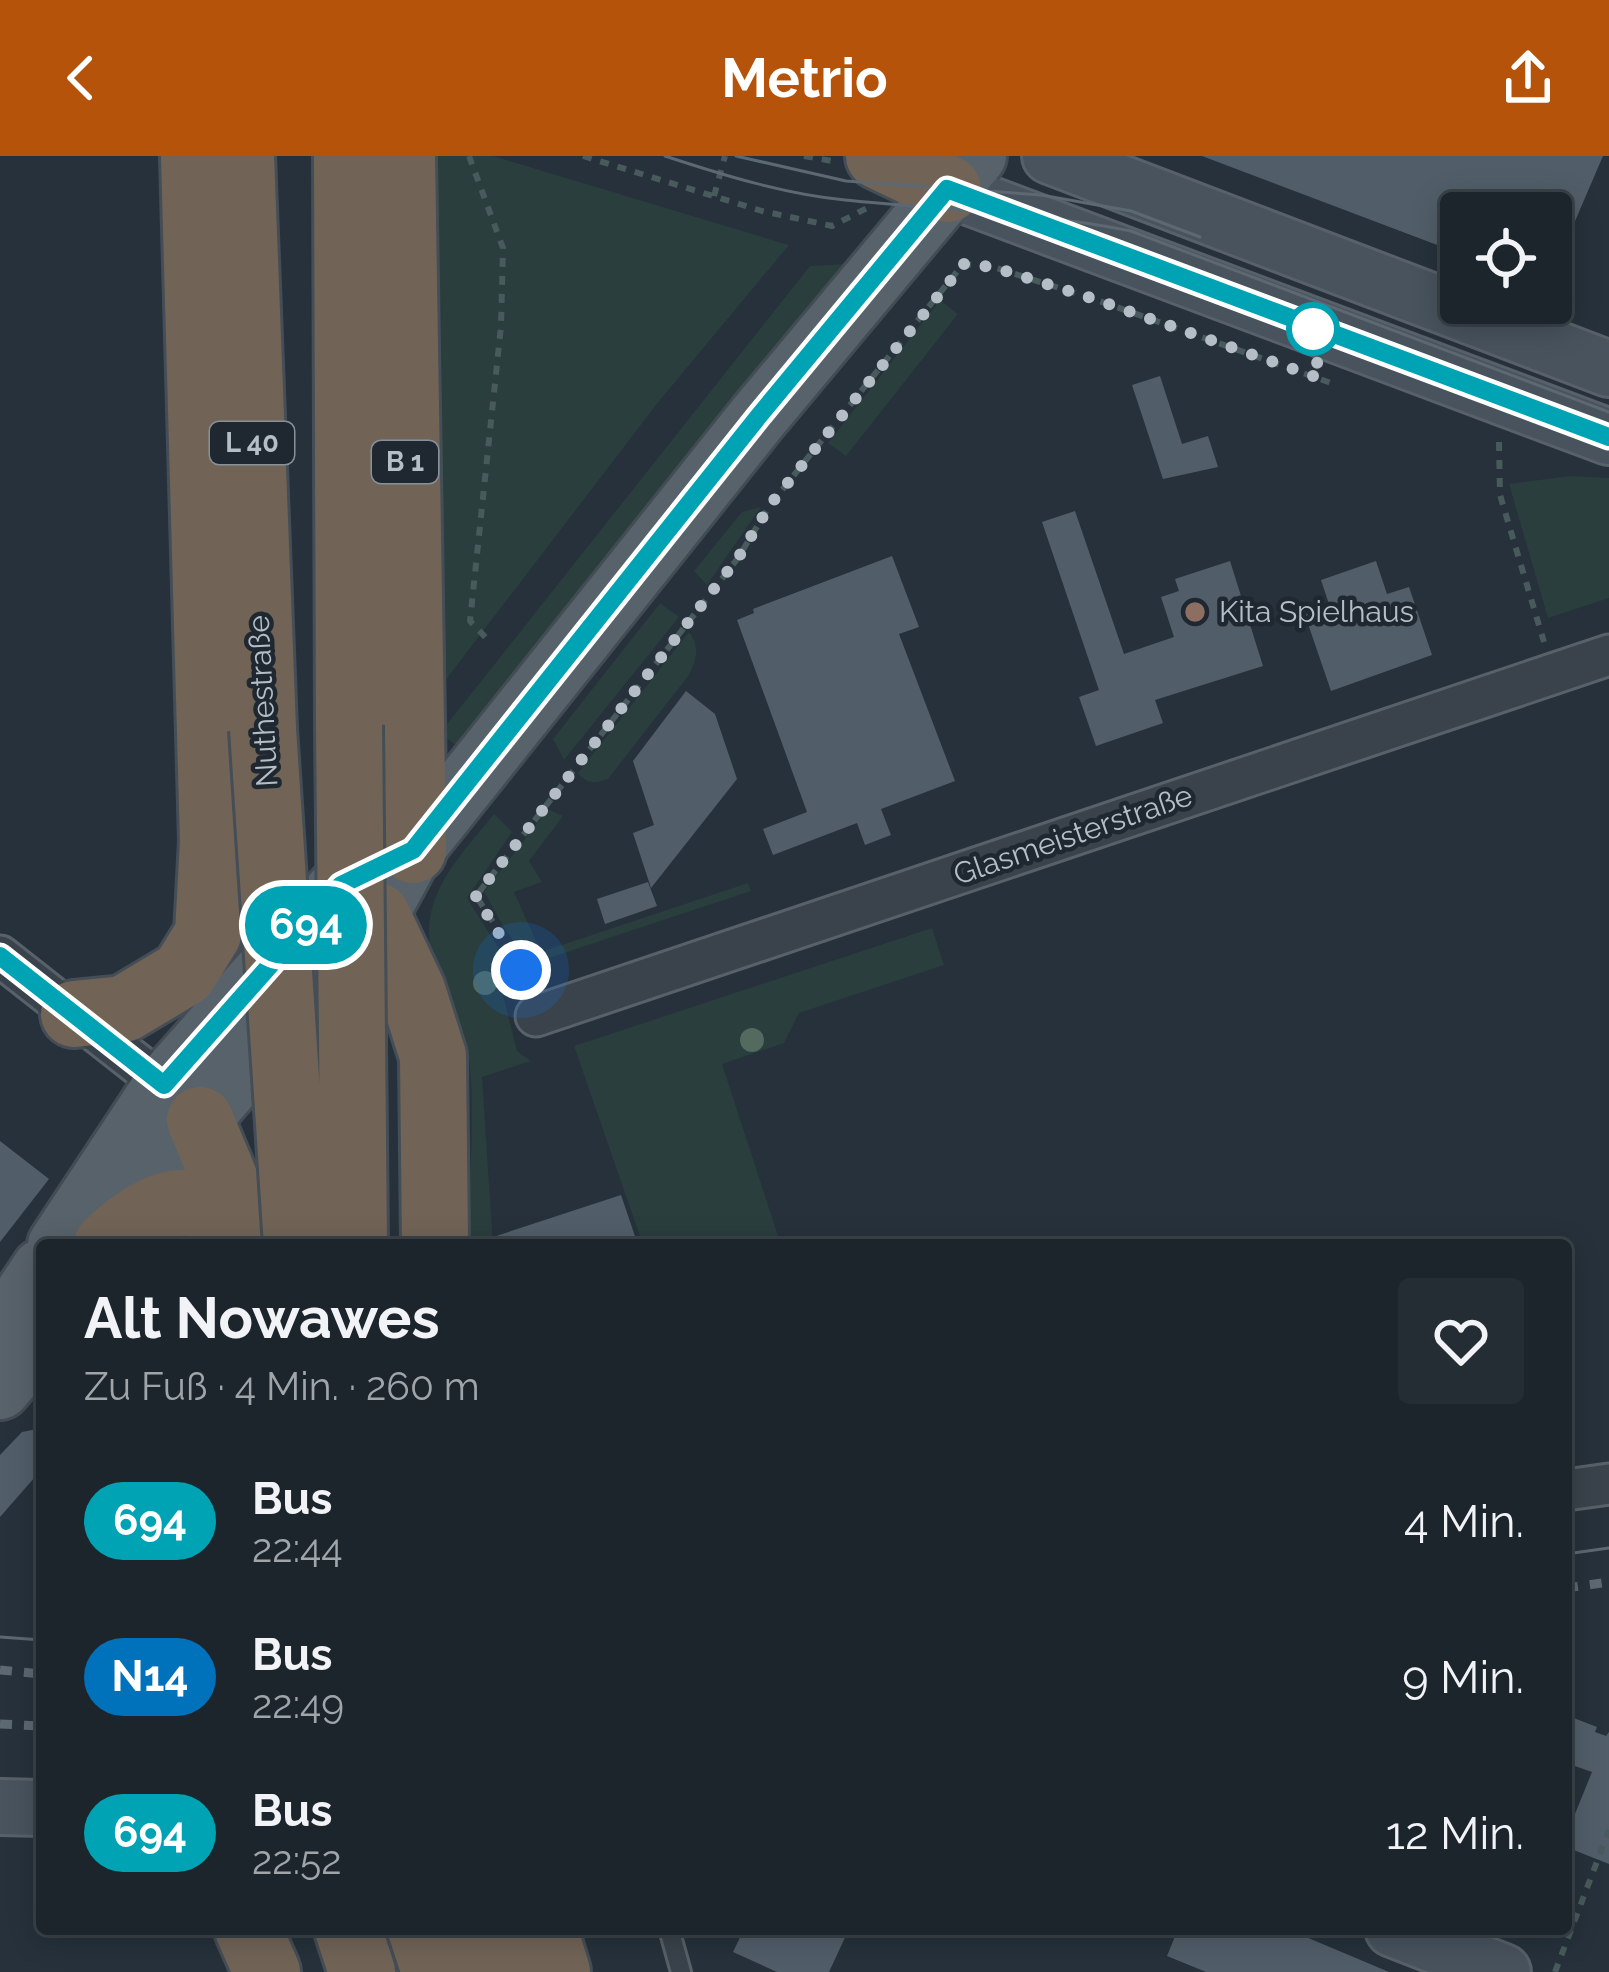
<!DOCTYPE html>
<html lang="de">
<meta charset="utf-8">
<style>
body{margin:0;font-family:Raleway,sans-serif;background:#252d34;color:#f1f3f6;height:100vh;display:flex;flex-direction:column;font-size:45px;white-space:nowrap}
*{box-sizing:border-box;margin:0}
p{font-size:39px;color:#a0a5a9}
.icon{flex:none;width:66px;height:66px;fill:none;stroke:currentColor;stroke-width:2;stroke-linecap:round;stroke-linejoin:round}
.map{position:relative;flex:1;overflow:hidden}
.details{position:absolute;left:36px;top:1083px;width:1536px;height:696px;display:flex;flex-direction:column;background:#1c252c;border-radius:12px;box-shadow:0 6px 30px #0003,0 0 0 3px #3a4248}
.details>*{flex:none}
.badge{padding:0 24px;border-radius:39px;font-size:42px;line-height:78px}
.fabs{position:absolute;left:1440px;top:36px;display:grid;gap:24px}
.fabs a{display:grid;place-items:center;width:132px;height:132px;border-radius:12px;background:#1c252c;box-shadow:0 6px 30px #0003,0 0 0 3px #3a4248;font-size:60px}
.you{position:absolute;width:60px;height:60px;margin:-30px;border:9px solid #fff;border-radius:50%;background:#1a73e8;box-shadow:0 0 0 18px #1a73e833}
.map>.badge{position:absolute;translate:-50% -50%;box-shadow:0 0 0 6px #fff}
.round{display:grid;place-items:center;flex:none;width:126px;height:126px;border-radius:12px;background:#252d34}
.summary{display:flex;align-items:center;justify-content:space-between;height:204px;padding:0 48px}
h1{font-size:57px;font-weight:700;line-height:90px}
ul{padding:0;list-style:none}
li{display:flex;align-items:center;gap:36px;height:156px;padding:0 48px}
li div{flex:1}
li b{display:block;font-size:45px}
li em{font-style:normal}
li .badge{min-width:132px;font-weight:700;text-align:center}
header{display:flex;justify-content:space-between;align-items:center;height:156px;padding:0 48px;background:#b45309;color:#fff;font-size:54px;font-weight:700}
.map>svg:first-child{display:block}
</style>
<header><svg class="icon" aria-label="back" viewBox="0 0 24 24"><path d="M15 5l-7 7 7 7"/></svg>Metrio<svg class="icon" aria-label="share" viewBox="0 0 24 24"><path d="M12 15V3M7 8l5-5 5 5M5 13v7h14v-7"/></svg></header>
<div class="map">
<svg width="1609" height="1816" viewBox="0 0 1609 1816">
<rect width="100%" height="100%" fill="#26313b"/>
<path fill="#293e3d" d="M431,0H493L789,89L656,249L438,534Z
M849,108L457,590L440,577L810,110Z
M940,144L958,158L846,300L828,287Z
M1570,320L1609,322V442L1548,462L1509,328Z
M761,351L707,429L694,415L742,356Z
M660,447L679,461L564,604L553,583Z
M689,476C701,492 696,503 689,519L608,623C595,628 587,628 578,617Z
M548,653L563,660L529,705L542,726L514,736L541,796L748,727L751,735L543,804C514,800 498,759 484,736Z
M494,658L512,676L467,742L508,807L499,823L517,895L531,905L482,921L493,1089H467C469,1036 476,947 468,896C462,862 443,835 433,802C415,744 460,700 494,658Z
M932,772L944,809L799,857L784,887L722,908L781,1089H643L574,890Z"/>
<path fill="#515e69" d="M1202,0H1603L1551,121V57H1461V98Z
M1160,220L1182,288L1208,280L1218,311L1163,323L1132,229Z
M1075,355L1124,498L1174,481L1161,441L1179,435L1175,423L1230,405L1263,510L1155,544L1163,567L1096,590L1079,541L1099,534L1042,366Z
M892,400L919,471L899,478L955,625L881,653L891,679L865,689L857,667L773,699L763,673L807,656L737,464L754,457L753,453Z
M1376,405L1387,438L1409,431L1432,499L1331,535L1305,459L1330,451L1321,424Z
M686,535L715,558L737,623L651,732L633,677L654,669L633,605Z
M648,726L657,750L605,768L597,743Z
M0,985L49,1023L0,1086Z
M621,1039L638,1089H484V1084Z
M42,1272V1313L0,1361V1299L22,1276Z
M1566,1559L1597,1571L1595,1576L1606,1580L1609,1576V1708L1566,1691V1680L1592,1616L1566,1607Z
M744,1773H849L829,1816H777L733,1796Z
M1178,1773H1287L1389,1816H1206L1167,1800Z"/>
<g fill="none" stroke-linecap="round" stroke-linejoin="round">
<defs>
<path id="lane" d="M669,1773L681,1816"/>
<path id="street" d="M0,800L164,929
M536,860L1609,499
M1566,1334L1609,1328"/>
<path id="secondary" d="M1050,0L1609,213
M948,33L1609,281
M0,1651L42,1652
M1393,1773L1503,1816"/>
<path id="primary" d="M111,1081L200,964L377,760L413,694L758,261L976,0
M58,1089L164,929L341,729L381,709
M0,1176L42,1113
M0,1233L42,1183"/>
<path id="highway" d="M241,0L263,573
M347,0L349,569
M402,0L413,694
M879,0L948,33
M377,760L412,834L433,900L435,1089
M74,858L124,853L184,817L208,778L213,685L194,0
M200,964L230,1036L237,1089
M107,1089C146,1051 206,1017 232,1089
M248,1773L267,1816
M348,1773L362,1816
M421,1773L435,1816
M477,1773L491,1816
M544,1773L557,1816"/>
</defs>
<use href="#lane" stroke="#586169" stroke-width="24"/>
<use href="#street" stroke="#586169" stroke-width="45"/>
<use href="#secondary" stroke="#586169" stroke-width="60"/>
<use href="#primary" stroke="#434c54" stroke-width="66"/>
<use href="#highway" stroke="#454e56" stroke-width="72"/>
<path stroke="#485a5b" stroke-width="6" stroke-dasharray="9 9" stroke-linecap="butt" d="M469,0L503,92L501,170L470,465L489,485
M583,0L762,55L832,70L871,50
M804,0L832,5
M714,40L725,0
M1499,286L1500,339L1544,486
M526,829L517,803L476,740L738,402L770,349L963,108L993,111L1094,143L1331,227
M1555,1816L1609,1674"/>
<use href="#lane" stroke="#3a434b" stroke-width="18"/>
<use href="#street" stroke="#3a434b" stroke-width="39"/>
<use href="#secondary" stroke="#48535e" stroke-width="54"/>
<use href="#primary" stroke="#58626b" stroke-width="60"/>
<use href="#highway" stroke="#716457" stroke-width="66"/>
<path stroke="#5c6872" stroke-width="3" d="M665,0C723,19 784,38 845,44C941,54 1036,56 1131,75L1609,256
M736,0L846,25L1041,39L1131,55L1200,81
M1566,1398L1609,1392
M0,1481L42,1484"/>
<path stroke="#5c6872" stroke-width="9" stroke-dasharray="12 12" stroke-linecap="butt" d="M1566,1432L1609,1426
M0,1514L42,1518
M0,1568L42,1570"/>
<defs>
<path id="highway-bridge" d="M349,569L354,1089
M263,573L297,1089"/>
</defs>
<use href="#highway-bridge" stroke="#454e56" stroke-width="72" stroke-linecap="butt"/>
<use href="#highway-bridge" stroke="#716457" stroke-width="66"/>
</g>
<g fill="#526b5e">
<circle cx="485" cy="827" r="12"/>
<circle cx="752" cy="884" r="12"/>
</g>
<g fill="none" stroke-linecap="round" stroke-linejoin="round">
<defs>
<path id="line" d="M0,800L164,929L341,729L413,694L758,261L947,33L1609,281"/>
</defs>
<use href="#line" stroke="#fff" stroke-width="27"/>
<use href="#line" stroke="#00a3b4" stroke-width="18"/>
<path stroke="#b5bec7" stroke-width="12" stroke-dasharray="0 21.6" d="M521,814L476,740L738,402L770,349L964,108L993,111L1094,143L1319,222L1313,173"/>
</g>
<circle fill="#fff" stroke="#00a3b4" stroke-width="6" cx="1313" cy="173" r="24"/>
<circle fill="#8d6e63" stroke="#1f2830" stroke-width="4.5" cx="1195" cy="456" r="12"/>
<g text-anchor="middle" stroke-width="9" stroke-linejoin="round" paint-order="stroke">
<g fill="#1f2830" stroke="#88919a" stroke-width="3">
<rect x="210" y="266" width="84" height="42" rx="9"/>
<rect x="372" y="285" width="66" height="42" rx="9"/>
</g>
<g font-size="27" font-weight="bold" fill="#b5bec7">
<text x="252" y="296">L 40</text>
<text x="405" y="315">B 1</text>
</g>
<g font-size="30" fill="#b5bec7" stroke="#1f2830" text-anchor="start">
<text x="1219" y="466">Kita Spielhaus</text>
</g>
<g font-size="30" fill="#b5bec7" stroke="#1f2830">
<text transform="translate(263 545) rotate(-93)" y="10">Nuthestraße</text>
<text transform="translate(1073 679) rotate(-19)" y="10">Glasmeisterstraße</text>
</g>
</g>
</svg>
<div class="fabs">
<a><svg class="icon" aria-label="locate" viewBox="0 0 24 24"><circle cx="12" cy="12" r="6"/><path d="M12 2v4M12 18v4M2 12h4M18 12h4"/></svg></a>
</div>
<div class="you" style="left:521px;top:814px"></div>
<b class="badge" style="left:306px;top:769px;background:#00a3b4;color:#fff">694</b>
<section class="details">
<div class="summary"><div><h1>Alt Nowawes</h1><p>Zu Fuß · 4 Min. · 260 m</p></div><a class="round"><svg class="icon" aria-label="heart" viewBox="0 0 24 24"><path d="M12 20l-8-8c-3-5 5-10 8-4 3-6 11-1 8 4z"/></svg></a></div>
<ul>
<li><span class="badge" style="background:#00a3b4;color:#fff">694</span><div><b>Bus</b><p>22:44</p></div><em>4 Min.</em></li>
<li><span class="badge" style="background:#0072bc;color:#fff">N14</span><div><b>Bus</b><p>22:49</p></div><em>9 Min.</em></li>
<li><span class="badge" style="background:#00a3b4;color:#fff">694</span><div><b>Bus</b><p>22:52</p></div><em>12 Min.</em></li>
</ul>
</section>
</div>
